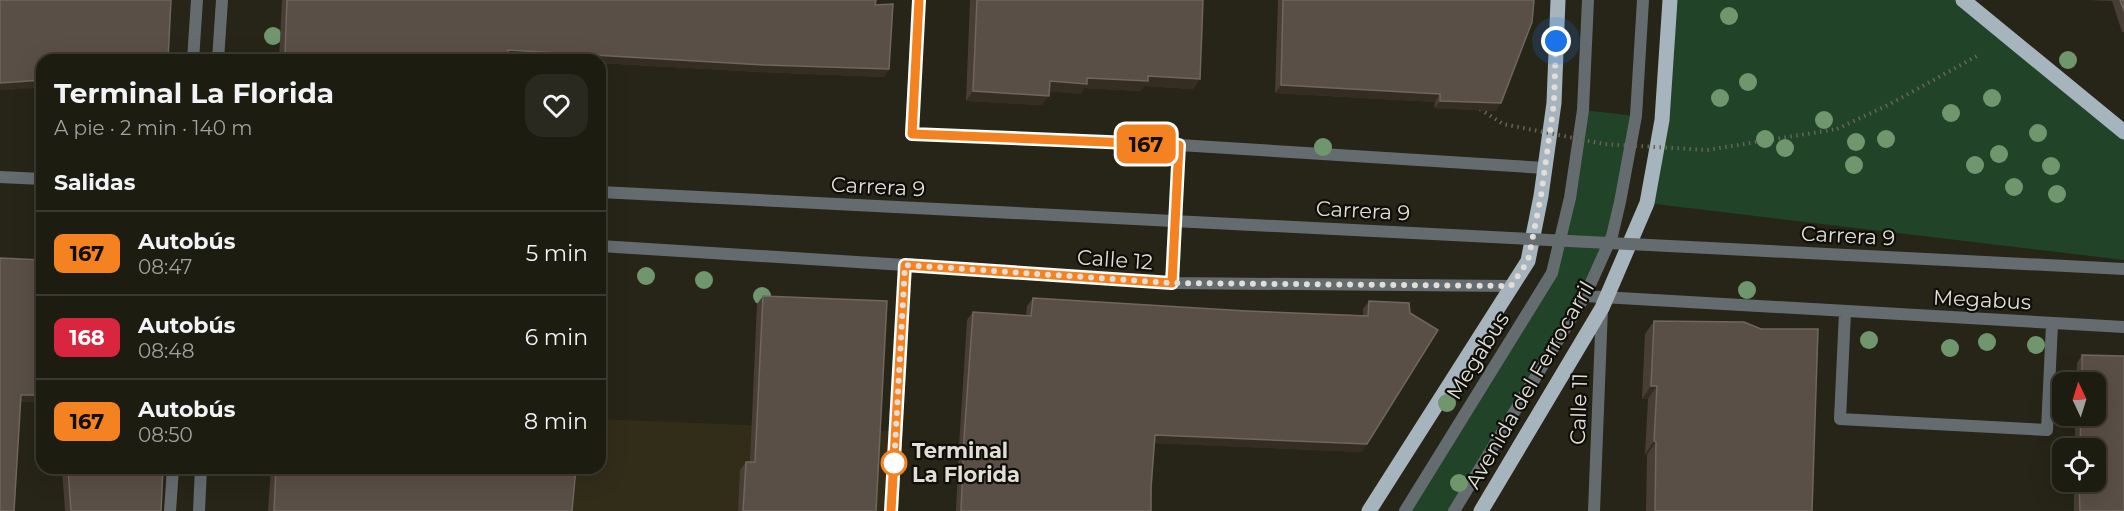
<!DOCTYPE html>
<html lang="es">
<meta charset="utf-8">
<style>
body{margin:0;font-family:Montserrat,sans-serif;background:#2a291f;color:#f1f3f6;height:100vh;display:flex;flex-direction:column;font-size:22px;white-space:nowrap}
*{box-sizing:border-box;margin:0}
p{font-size:20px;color:#a0a19f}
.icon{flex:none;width:33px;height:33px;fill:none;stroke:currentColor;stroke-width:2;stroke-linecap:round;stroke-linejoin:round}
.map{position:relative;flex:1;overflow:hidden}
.side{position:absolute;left:36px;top:54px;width:570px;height:420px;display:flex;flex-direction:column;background:#1d1c11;border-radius:18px;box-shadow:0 6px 24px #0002,0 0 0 2px #3b3a31}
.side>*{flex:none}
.badge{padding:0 12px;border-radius:9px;font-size:21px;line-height:39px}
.needle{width:39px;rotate:356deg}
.buttons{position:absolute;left:2052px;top:372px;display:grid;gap:12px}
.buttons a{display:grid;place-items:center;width:54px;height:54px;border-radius:12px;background:#1d1c11;box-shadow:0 6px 24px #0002,0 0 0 2px #3b3a31;font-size:30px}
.you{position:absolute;width:30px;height:30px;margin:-15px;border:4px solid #fff;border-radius:50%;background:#1a73e8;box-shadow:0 0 0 9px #1a73e833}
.map>.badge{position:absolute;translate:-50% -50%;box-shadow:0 0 0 3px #fff}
h2{padding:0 18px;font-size:22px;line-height:54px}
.round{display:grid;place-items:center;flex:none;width:63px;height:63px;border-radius:18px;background:#2a291f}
.head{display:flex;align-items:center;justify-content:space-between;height:102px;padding:0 18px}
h1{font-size:28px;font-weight:700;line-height:45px}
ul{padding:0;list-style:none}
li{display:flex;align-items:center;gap:18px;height:84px;padding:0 18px;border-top:2px solid #3b3a31}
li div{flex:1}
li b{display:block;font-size:22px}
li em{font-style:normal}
li .badge{min-width:66px;font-weight:700;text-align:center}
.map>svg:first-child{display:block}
</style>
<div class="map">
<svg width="2124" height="511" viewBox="0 0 2124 511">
<rect width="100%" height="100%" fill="#272517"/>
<path fill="#312d19" d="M600,419L896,431L892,511H524L525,468H600Z"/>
<path fill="#214327" d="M1670,0H1963L2124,132V260L1647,203Z
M1583,110L1636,116L1620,202L1585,296L1454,511H1405L1552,273Z"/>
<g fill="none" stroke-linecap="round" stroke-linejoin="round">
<path stroke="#676559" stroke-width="4" stroke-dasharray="1.5 4.5" stroke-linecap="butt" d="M1837,129L1890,104L1977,56"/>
<path stroke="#656c70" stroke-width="12" d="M193,60L197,0
M1585,296L2124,327
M1845,312L1840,419L2047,430L2052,324
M170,511L173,468
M1405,511L1552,273L1570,198L1583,110L1588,0
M1454,511L1585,296L1612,236L1620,202L1636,116L1643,0"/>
<path stroke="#656c70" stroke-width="12" d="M218,60L222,0
M1179,145L1545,168
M0,177L42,179
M600,246L905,265
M1172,283L1511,286
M199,511L201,468
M892,511L905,265L1172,283L1179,145L911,134L919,0
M1594,511L1602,308"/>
<path stroke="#a6b4bd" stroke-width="15" d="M1963,0L2124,132
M1369,511L1528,261L1541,196L1554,103L1558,0
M1481,511L1602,308L1647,203L1662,120L1670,0"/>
<path stroke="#676559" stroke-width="4" stroke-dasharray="1.5 4.5" stroke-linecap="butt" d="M1480,109L1503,124L1604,144L1707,150L1837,129"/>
<path stroke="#656c70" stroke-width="12" d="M600,192L2124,269"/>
</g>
<g fill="#70966e">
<circle cx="1729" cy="16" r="9"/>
<circle cx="273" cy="36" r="9"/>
<circle cx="2068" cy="60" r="9"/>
<circle cx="1748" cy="82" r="9"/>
<circle cx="1720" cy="98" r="9"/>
<circle cx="1992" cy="98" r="9"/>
<circle cx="1951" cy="113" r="9"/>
<circle cx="1824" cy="120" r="9"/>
<circle cx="2038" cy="133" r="9"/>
<circle cx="1765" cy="139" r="9"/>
<circle cx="1886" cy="139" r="9"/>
<circle cx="1856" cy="142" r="9"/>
<circle cx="1323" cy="147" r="9"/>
<circle cx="1785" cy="148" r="9"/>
<circle cx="1999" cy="154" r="9"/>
<circle cx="1854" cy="165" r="9"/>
<circle cx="1975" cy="165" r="9"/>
<circle cx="2051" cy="166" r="9"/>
<circle cx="2014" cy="187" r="9"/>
<circle cx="2057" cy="194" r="9"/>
<circle cx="646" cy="276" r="9"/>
<circle cx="704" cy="280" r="9"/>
<circle cx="1747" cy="290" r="9"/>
<circle cx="762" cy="296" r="9"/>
<circle cx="1869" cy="340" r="9"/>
<circle cx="1987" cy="342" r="9"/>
<circle cx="2036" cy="345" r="9"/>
<circle cx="1950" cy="348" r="9"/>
<circle cx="1447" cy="403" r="9"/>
<circle cx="1459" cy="483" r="9"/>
</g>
<path fill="#493e35" d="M282,0H876L875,5L889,69L884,77L760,72L600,63V60H547L508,58V60H279Z
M970,0H1203L1200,79L1193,89L1144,86L1141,91L1084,88L1081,94L1049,91L1042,105L966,101Z
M1278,0H1534L1496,111L1434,108L1435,102L1275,93Z
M2089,0H2124V32H2122L2112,1Z
M763,296L876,511H738L740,470L746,462H750L757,304Z
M1033,298L1247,311L1363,316V309L1369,301L1362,452L1154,443L1151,511H956L959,446L967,320L973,312L1026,315L1027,306Z
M1654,321L1812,511H1646L1647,455L1645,454L1648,399H1642L1645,334Z
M2082,355L2124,356V511H2074V482H2096V448H2075V416H2096V382H2076L2077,363Z
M62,468H163L161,511H65Z
M271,468H576L572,511H268Z"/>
<path fill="#352d22" d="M508,50L889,69L884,77L760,72L600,63V60H547L503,57Z
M285,55L402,60H281Z
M1148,76L1200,79L1193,89L1144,86L1141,91L1084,88L1081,94L1043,91L1050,81L1087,78Z
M42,80V88L0,90V83Z
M1281,85L1440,94L1435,102L1275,93Z
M973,91L1049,96L1042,105L966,101Z
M1440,101L1501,103L1496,111L1434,108Z
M1651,386H1657L1648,399H1642Z
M21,395H42V402H16Z
M1155,435L1367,444L1362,452L1149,443Z
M1654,441L1656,442L1647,455L1645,454Z"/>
<path fill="#5a4f46" stroke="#6f665d" stroke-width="1.5" d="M0,0H171L168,60H42V80L0,83Z
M287,0H876L875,5L893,4L889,69L765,65L508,50V60H402L285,55Z
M977,0H1203L1200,79L1148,76V81L1087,78V84L1050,81L1049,96L973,91Z
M1283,0H1534L1532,22L1501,103L1440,101V94L1281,85Z
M2120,0H2124V11Z
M0,258L42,260V395H21L14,511H0Z
M763,296L887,301L876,511H743L746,462H755Z
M1033,298L1247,311L1368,316L1369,301L1409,303L1410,313L1438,330L1367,444L1155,435L1151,487V511H961L964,438L973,312L1031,316Z
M1654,321L1744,322L1761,329H1818L1812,511H1655L1656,442L1654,441L1657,386H1651Z
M2082,355L2124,356V511H2080L2079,482H2096V448H2080L2081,416H2096V382H2082Z
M68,468H163L161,511H71Z
M276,468H576L572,511H274Z"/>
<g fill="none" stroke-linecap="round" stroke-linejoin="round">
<defs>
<path id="line" d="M891,511L905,265L1172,283L1179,145L912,134L919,0"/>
</defs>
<use href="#line" stroke="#fff" stroke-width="14"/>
<use href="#line" stroke="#f58220" stroke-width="9"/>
<path stroke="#e0ded6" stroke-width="6" stroke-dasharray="0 10.8" d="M894,463V465L905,265L1172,283L1511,286L1528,261L1541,196L1554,103L1556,41"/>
</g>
<circle fill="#fff" stroke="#f58220" stroke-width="3" cx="894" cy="463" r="12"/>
<g text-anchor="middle" stroke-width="4.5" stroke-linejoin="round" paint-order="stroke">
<g font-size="21" fill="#e0ded6" stroke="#0f0e08">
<text transform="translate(878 187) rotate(3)" y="7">Carrera 9</text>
<text transform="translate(1363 211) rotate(3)" y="7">Carrera 9</text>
<text transform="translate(1848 236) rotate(3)" y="7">Carrera 9</text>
<text transform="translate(1115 260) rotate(4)" y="7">Calle 12</text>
<text transform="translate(1982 300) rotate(3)" y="7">Megabus</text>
<text transform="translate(1478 356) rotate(-58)" y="7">Megabus</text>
<text transform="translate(1530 385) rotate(-60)" y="7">Avenida del Ferrocarril</text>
<text transform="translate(1579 409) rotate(-88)" y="7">Calle 11</text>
</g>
<g font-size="21" font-weight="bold" fill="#e0ded6" stroke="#0f0e08" text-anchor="start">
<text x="912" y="458">Terminal<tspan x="912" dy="24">La Florida</tspan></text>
</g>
</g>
</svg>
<div class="buttons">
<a><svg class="needle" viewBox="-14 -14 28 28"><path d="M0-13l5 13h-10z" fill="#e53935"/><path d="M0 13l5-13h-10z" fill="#a0a19f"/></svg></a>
<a><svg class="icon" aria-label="locate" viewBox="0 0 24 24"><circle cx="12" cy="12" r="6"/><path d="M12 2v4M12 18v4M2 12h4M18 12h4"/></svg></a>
</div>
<div class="you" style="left:1556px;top:41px"></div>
<b class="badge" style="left:1146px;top:144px;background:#f58220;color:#111">167</b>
<section class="side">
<div class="head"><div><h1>Terminal La Florida</h1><p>A pie · 2 min · 140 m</p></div><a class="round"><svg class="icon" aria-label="heart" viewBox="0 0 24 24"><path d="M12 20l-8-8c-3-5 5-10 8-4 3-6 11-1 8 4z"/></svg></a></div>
<h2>Salidas</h2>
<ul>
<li><span class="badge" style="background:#f58220;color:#111">167</span><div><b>Autobús</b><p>08:47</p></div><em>5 min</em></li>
<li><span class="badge" style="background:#d7263d;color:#fff">168</span><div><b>Autobús</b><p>08:48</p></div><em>6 min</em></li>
<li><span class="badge" style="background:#f58220;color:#111">167</span><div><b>Autobús</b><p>08:50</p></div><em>8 min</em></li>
</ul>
</section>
</div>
